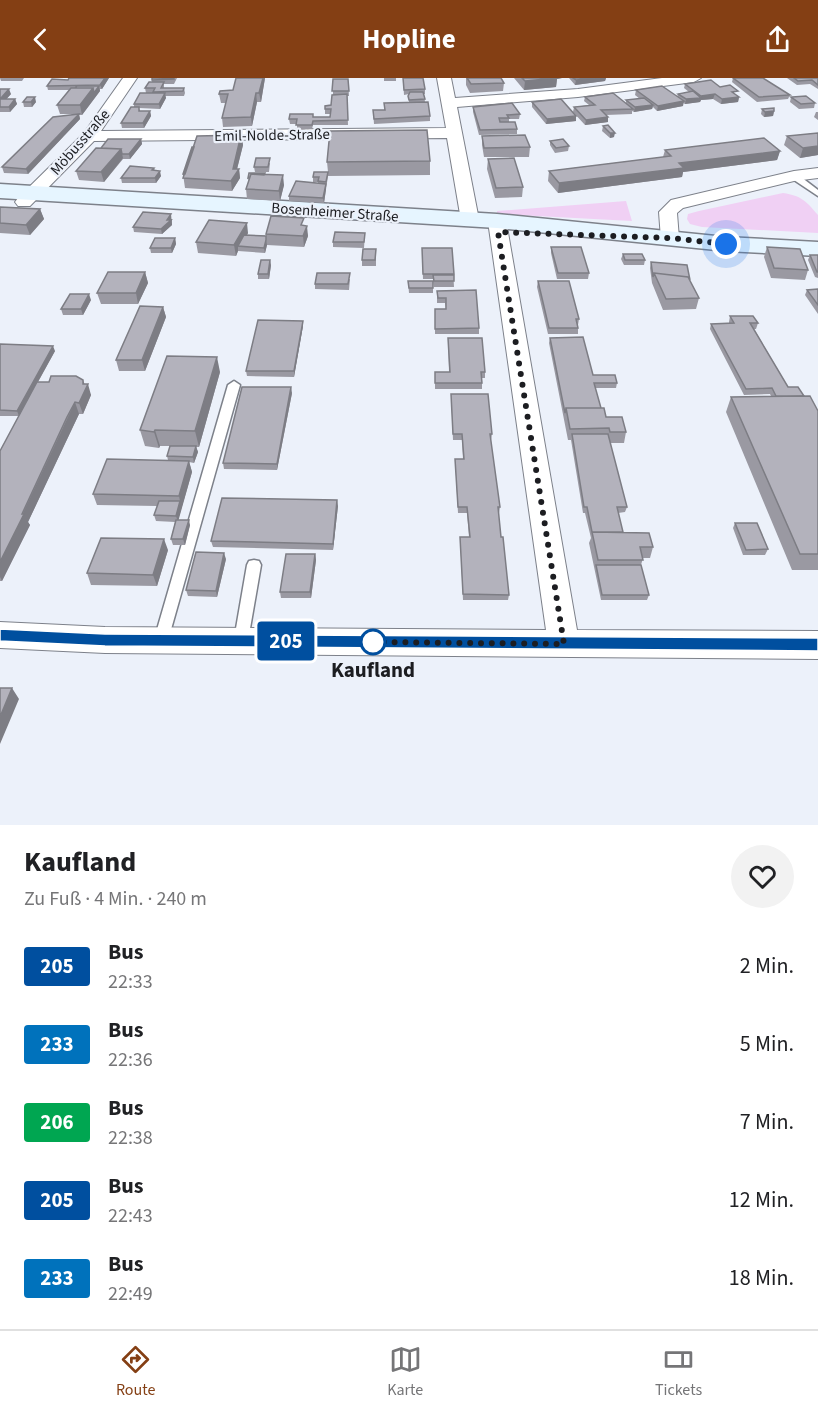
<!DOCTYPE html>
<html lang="de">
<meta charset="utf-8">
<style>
body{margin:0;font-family:"Source Sans 3",sans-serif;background:#f2f2f2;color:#202124;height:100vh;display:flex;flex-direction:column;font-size:22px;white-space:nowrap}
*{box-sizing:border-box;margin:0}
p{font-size:20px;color:#757577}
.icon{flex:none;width:33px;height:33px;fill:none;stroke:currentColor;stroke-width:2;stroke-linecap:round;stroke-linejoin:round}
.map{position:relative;height:747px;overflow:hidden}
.side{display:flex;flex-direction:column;background:#fff;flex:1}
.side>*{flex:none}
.badge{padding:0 12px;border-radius:4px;font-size:21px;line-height:39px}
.you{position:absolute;width:30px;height:30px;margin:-15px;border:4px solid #fff;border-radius:50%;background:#1a73e8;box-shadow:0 0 0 9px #1a73e833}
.map>.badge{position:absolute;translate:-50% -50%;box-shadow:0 0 0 3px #fff}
.round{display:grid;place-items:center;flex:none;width:63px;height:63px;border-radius:32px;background:#f2f2f2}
.head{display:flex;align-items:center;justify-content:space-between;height:102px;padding:0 24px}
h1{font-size:28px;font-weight:700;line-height:45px}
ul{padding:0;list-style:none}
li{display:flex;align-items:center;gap:18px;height:78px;padding:0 24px}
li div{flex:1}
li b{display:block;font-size:22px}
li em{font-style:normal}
li .badge{min-width:66px;font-weight:700;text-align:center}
header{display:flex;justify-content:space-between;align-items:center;height:78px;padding:0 24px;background:#843f14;color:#fff;font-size:27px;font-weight:700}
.tab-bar{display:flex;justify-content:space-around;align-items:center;height:84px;border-top:2px solid #e0e0e0;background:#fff;font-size:16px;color:#757577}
.tab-bar a{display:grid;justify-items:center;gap:3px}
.tab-bar .active{color:#843f14}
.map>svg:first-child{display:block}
</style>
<header><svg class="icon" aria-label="back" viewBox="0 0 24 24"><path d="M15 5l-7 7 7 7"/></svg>Hopline<svg class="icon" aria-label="share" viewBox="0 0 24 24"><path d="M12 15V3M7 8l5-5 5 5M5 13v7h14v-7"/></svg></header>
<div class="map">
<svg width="818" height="747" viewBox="0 0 818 747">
<rect width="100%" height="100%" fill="#ecf1fa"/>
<path fill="#f0d0f4" d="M783,115C802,118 806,123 818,137V155L702,149L690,146L687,141L688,136L699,133Z
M626,123L632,143L497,136V133Z"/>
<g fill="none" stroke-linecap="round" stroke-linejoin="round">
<defs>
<path id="lane" d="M791,96H797L818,112V118L791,100Z
M234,303L240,307L168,562L166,566L161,568L156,566L154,562L228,307Z
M254,482L259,483L261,487L248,562L246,566L241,568L236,566L234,562L247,487L249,483Z"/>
<path id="street" d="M123,0H137L101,53L446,50L437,0H451L455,20L578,11L662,0H701L694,4L578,19L457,29L479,142L476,146H464L461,142L447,60L94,63L30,128H18L15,124L18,120L84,55Z
M818,90V100L794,103L683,130L677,135L679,161L677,165H663L661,161L659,134L671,122L794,93Z
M497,138L503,139L506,143L577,552L818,553V581L105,575L0,570V544L105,549L546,552L488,143L491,139Z"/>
<path id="secondary" d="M0,106L497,136L726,159L818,164V178L726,173L497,150L0,120Z"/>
</defs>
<use href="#lane" stroke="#7d818a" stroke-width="3"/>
<use href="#street" stroke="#7d818a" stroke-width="2"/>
<use href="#secondary" stroke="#7d818a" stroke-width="3"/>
<use href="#lane" fill="#fff" fill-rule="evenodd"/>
<use href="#street" fill="#fff" fill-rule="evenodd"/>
<use href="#secondary" fill="#e6f5ff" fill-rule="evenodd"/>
</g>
<path fill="#9a99a2" d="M0,0H24L22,3H1Z
M109,0L102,11H100V13L82,37H79L80,41L28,96L4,95L2,89L73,36H60L57,27L69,12H48L47,8Z
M177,0L174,6H164V10H184L185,15L184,18H165L166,20L160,31L139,30L140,33H150L151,38L144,50H122L121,45L134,29V26L146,15L145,10L152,4V2Z
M236,0H265L261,24H257L252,48L223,49L222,40L226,25H221L219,16L233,12Z
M384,0H396V3H384Z
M403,0L425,11V16H424L425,24L430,38V43L374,46L373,32H384L409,25V16L404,17Z
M466,0H501L504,5L503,13L470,15L466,7Z
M514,0H562L557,1L556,9L524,12Z
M569,0H606L605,3L575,7Z
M733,0L790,17L788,21L757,24L732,4Z
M787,0H818V11L810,6L797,7Z
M333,1H348L349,18H347L348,47H313L312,51L297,52V46H290L289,41L313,39H330V36H325V31L331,27L333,17Z
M685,6L720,9L739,19L738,24L721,26L713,21L701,22L700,24L685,26L683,25V28L657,33L653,29L652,31L634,34L632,33V36L606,37L608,44L585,47L573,34L574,29L589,27L584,23L585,19L626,25V22L640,21L635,17L636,12L677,19L678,16L689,14L684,10Z
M0,11L11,16L6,21H15L17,26L10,34H0Z
M791,19L815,25L814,30L799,31L790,24Z
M23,24H36L32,29H24Z
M532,24L576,43L546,46L532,29Z
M473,29L520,36L519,41H509V44L517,51V56L479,57L473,34Z
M762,31L774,33L773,38L764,39L761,36Z
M816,34H818V42L814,39Z
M603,48L614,59L610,60L602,53Z
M818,55V77L800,80L784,67L787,58Z
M241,57L243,67L237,91H239L240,100L232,113L185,110L183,96Z
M482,58L530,69L529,79H484L482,67Z
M141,61L142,66L130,81H123L104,104L79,102L76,93L101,70Z
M550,63L569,68L568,73L555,75L550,67Z
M665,72L780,73L777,82L683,94L682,99L558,115L548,103L549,93L663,79Z
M488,81L523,109L522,119L495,120L487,91Z
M430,83V97L328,98L324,125L289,123V118L318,105V104H313V99L328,94L327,84Z
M270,85L269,94H255L254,89Z
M154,90L155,93L161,98L156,105H122L121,100Z
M265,97L284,107L280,123L247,121L246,111L249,104L248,100Z
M0,129L40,131L44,141L30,157L0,155Z
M172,141V147L162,156L134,154L133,149Z
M305,148L308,158L304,169L267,167L265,175L238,173L236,178L198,175L196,164L248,155L247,157L266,158V156Z
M365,155L364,170L333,169V164Z
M175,160L176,166L172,175H151L150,170Z
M551,169L589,195L588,201H557L551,175Z
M767,169L808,192L805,202L771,200L764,179Z
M422,170H452L454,209H434L433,201H423Z
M376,171V188H362V182Z
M623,176L645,182L644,187H624L621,181Z
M810,177H818V200L815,199L808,182Z
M651,184L690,203L699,220L696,231L663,232L652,205L650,190Z
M271,187L269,201H258V196Z
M145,194L148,205L138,226H101L97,215Z
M350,201L349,212L315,211V206Z
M408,203H433V215H409Z
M538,203L579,241L578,247V256H548L537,209Z
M818,211V236L805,217L807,212Z
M437,213L479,250V256H435V231H446L445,225H437Z
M91,222L83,237H63L61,231Z
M163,229L166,239L145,293H119L116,282Z
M730,238L758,245L756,251H754L788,309L804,318L818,333V492H792L726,334L731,319L771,318L770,316L744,317L710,251L711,246L729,245V244Z
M303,243V248L294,299L247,298L246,293Z
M448,260L485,294V300H482V311H435V294H449Z
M550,260L593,297L617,305L616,310H595L601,330L606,339L626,354L624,365H610L627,429L625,434L618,435L623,454L653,469L650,480H643L641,487L649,517L647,522H601L589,465L591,460L585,435H583L571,362H568L549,265Z
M0,266L55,273L38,304L84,306L91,317L83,336H79L28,444L30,447L2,503H0V373L19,338H0Z
M220,294L199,369H196L198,374L194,385L189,384L192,394L178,442L190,447L185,467H173L171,461L175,444L156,443L154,437L157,428L97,427L93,416L168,382L167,378L170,368H160L159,370L145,368L140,352Z
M292,315L277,392L224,391L223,385Z
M451,316L492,356L491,362H490L500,429L499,435H498L501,459L509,517L508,522H463L460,459H469L467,435H458L455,381H463L462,362H453Z
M338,428L333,472L213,469L211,463Z
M735,445L768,471L765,477H743L733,450Z
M168,472L157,508L91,507L87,495Z
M315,476L316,482L311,520H281L280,514Z
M226,481L217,519L188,518L186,512Z"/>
<path fill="#7d7d84" d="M105,0H109L102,11L100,7Z
M263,0H265L261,24L259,15Z
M550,0H562L557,1L556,9L524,12L525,3Z
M592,0H606L605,3L575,7L576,2Z
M99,8L100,13L82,37L80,27L93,10Z
M9,11L11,16L2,26L0,21Z
M165,15L166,20L160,31L159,26Z
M256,15L257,24L252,48L251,39Z
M715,16L713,21L701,22L700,24L685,26L686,21L701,20V18Z
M35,19L36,24L32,29L31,24Z
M739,19L738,24L721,26L722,21Z
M15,21L17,26L10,34L9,29Z
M684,23L683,28L657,33L658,28Z
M653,27L652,31L634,34L635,29Z
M150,33L151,38L144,50L143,45Z
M774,33L773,38L764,39L765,34Z
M79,36L80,41L28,96L26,91Z
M576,38V43L546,46L547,41Z
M608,39V44L585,47L586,42Z
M610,55H615L614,59L610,60Z
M241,57L243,67L236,95L239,91L240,100L232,113L231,103Z
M141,61L142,66L130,81L129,76Z
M818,68V77L800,80L803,70Z
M121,71L123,80L104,104L101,94Z
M780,73L777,82L683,94L682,99L558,115L559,105L679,85Z
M160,93L161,98L156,105L155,100Z
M283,97L284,107L280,123L279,113Z
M326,106V111L324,125L323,120Z
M40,131L44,141L30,157L26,147Z
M171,136L172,147L162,156L161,151Z
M247,145L248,155L241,168H238V173L236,178L234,167Z
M307,148L308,158L304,169L303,158Z
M175,160L176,166L172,175L171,170Z
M266,162L267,167L265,175L264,170Z
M270,182L271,187L269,201L268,196Z
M145,194L148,205L138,226L136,215Z
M89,216L91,222L83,237L81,231Z
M163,229L166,239L145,293L142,282Z
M303,243V248L294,299V293Z
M53,268L55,273L19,338L17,333Z
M217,279L220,294L199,369L195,353Z
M83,302L86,310L88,306L91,317L83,336L79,325Z
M291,309L292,315L277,392V386Z
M75,324L79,336L28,444L30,447L2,503L0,499V484Z
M155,352L160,368L159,370L154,354Z
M196,368L198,374L194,385L193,379Z
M189,383L192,394L178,444L176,438L180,423L179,418Z
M337,422L338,428L333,472V466Z
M189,442L190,447L185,467L183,461Z
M164,461L168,472L157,508L153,497Z
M224,475L226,481L217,519L216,513Z
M315,476L316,482L311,520L310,514Z
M12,610L19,621L0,666V639Z"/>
<path fill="#b3b2bc" stroke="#7d7d84" stroke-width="1.5" d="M69,0H105L100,7L47,8L52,1L68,2Z
M152,0H174V1L152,2Z
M236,0H263L259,15H256L251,39L222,40L228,16H219L220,13L233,12Z
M403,0H423L425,11L404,12Z
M467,0H501L504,5L471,6Z
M522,0H557L525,3Z
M573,0H595L576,2Z
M733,0H763L790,17L759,19Z
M794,0H818V7L812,2L798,3Z
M333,1H348L349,13H332Z
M711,2L720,9L730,7L738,13L732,14L739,19L722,21L715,16L701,18L685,6Z
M149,4H164L161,10H184L183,13L153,14L155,10H145Z
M77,8H99L94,15L93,10H75Z
M662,8L684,23L658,28L636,12Z
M71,10H93L80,27H57Z
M0,11H9L0,21H15L9,29H0Z
M693,13L701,20L686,21L678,16Z
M410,14H423L425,21L409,22L408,18Z
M140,15H165L159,26H134Z
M613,15L633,31L601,32L608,39L586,42L574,29L595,27L585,19Z
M347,16L348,42L313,43L312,47H296L297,41H289L290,36H313V39H330L331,31H325V28L331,27L332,17Z
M806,18L815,25L801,26L791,19Z
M27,19H35L31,24H23Z
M644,20L653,27L635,29L626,22Z
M561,21L576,38L547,41L532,24Z
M428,24L430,38L374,41L373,32H385L384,25Z
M512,25L520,36L507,37L509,40H499L500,44H515L517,51L480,52L473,29Z
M131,29H139V33H150L143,45H121Z
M774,30V33L765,34L762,31Z
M79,36L26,91L2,89L53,39Z
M608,47L615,55H610L603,48Z
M427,52L430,83L327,84L330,53Z
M818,55V68L803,70L787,58Z
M241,57L233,91H239L231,103L183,100L197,58Z
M525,57L530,69L484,70L482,58Z
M764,60L780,73L679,85L684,90L559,105L549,93L671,78L665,72Z
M108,61H141L129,76H122L121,71L101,70Z
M563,61L569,68L556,70L550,63Z
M192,69H194L185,96H183Z
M96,70L121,71L101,94L76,93Z
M256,80H270L268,89H254Z
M514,80L523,109L496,110L488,81Z
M130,88L154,90L152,92L160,93L155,100H121Z
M314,94H328L326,104L318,103L319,99H313Z
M249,95H265L264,97L251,96L250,99L248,100Z
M251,96L283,97L279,113L246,111Z
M296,103L326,106L323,120L289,118Z
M0,129L40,131L26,147L0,145Z
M143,134L171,136L167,142H171L161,151L133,149Z
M271,138L304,140L301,147L307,148L303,158L266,156Z
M209,142L247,145L234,167L196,164Z
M335,154L365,155L364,164H333Z
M244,157L266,158V162L264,170L238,168Z
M155,160H175L171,170H150Z
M551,169H581L589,195H558Z
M767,169L800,171L808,192L774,190Z
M422,170H452L454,196H423Z
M363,171H376L375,182H362Z
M623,176H642L645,182H625Z
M810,177H818V194H817Z
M261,182H270L268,196H258Z
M651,184L687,187L690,202L688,199L654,195L653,199Z
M108,194H145L136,215H97Z
M317,195H350L348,206H315Z
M654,195L688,199L699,220L666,221Z
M433,197H454V203H434Z
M408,203H433V210H409Z
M538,203H569L579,241H576L578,250H549Z
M818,211V227L807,212Z
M476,212L479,250L435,251V231H446V220H438L437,213Z
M70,216H89L81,231H61Z
M140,228L163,229L142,282H116Z
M730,238H753L758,245H750L788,309H798L804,318H776L772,310L746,311L711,246L734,245Z
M258,242L303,243L294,293H246Z
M583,259L593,297H615L617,305H594L601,330H566L565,335L550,260Z
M448,260H482L485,294H481L482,305H435V294H450Z
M0,266L53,268L17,333L0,332Z
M167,278L217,279L195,353L155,352L154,354L140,352Z
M51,298H76L83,302V306H88L79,325L75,324L67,339L22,436H24L0,484V373L37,304H49Z
M242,309H291L277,386L223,385Z
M451,316H488L492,356H490L500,429H498L501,459H503L509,517L463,516L460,459H470L467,429H458L455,381H464L462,356H453Z
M810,318L818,333V476H800L731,319Z
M566,330H604L606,339H622L626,354H610L609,350L570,351Z
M572,356H608L627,429H617L623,454H592L587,429H584Z
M170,368H196L193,379L167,378Z
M107,381L189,383L179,418L93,416Z
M222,420L337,422L333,466L211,463Z
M159,423H180L176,438L154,437Z
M176,442H189L183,461H171Z
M735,445H757L768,471L746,472Z
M592,454L649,455L653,469H640L643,482H598Z
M101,460L164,461L153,497L87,495Z
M196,474L224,475L216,513L186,512Z
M286,476H315L310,514H280Z
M596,487H641L649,517H602Z
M0,610H12L0,639Z"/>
<path fill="#004f9f" stroke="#fff" stroke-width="1.5" d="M0,551L105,556L818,560V573L105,568L0,563Z"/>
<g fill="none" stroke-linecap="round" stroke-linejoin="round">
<path stroke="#1c1d21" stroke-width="6" stroke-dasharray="0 10.8" d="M373,564L564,566L498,154L670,160L726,166"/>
</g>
<circle fill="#fff" stroke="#004f9f" stroke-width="3" cx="373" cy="564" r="12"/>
<g text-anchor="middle" stroke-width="4.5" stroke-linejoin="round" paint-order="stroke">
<g font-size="15" fill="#1c1d21" stroke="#ecf1fa">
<text transform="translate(272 57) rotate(-1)" y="5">Emil-Nolde-Straße</text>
<text transform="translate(80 64) rotate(-49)" y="5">Möbusstraße</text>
<text transform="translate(335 134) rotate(4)" y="5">Bosenheimer Straße</text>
</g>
<g font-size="21" font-weight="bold" fill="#1c1d21" stroke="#ecf1fa">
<text x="373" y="599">Kaufland</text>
</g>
</g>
</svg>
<div class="you" style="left:726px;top:166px"></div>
<b class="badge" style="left:286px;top:563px;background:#004f9f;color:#fff">205</b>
</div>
<section class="side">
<div class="head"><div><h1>Kaufland</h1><p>Zu Fuß · 4 Min. · 240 m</p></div><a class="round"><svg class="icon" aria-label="heart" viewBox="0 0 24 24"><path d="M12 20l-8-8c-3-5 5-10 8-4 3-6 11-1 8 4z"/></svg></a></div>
<ul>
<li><span class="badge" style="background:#004f9f;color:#fff">205</span><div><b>Bus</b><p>22:33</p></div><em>2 Min.</em></li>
<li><span class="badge" style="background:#0072bc;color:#fff">233</span><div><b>Bus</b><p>22:36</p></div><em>5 Min.</em></li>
<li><span class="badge" style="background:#00a651;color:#fff">206</span><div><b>Bus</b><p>22:38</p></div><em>7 Min.</em></li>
<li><span class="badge" style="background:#004f9f;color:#fff">205</span><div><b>Bus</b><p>22:43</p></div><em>12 Min.</em></li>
<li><span class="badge" style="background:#0072bc;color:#fff">233</span><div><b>Bus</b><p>22:49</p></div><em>18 Min.</em></li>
</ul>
</section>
<nav class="tab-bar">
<a class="active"><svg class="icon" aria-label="directions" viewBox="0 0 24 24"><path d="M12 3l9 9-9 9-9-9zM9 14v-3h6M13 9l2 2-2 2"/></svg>Route</a>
<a><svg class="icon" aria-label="map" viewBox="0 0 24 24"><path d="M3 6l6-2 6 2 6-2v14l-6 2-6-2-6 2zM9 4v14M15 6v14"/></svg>Karte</a>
<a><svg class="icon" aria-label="tickets" viewBox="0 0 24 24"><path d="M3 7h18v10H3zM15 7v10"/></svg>Tickets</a>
</nav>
